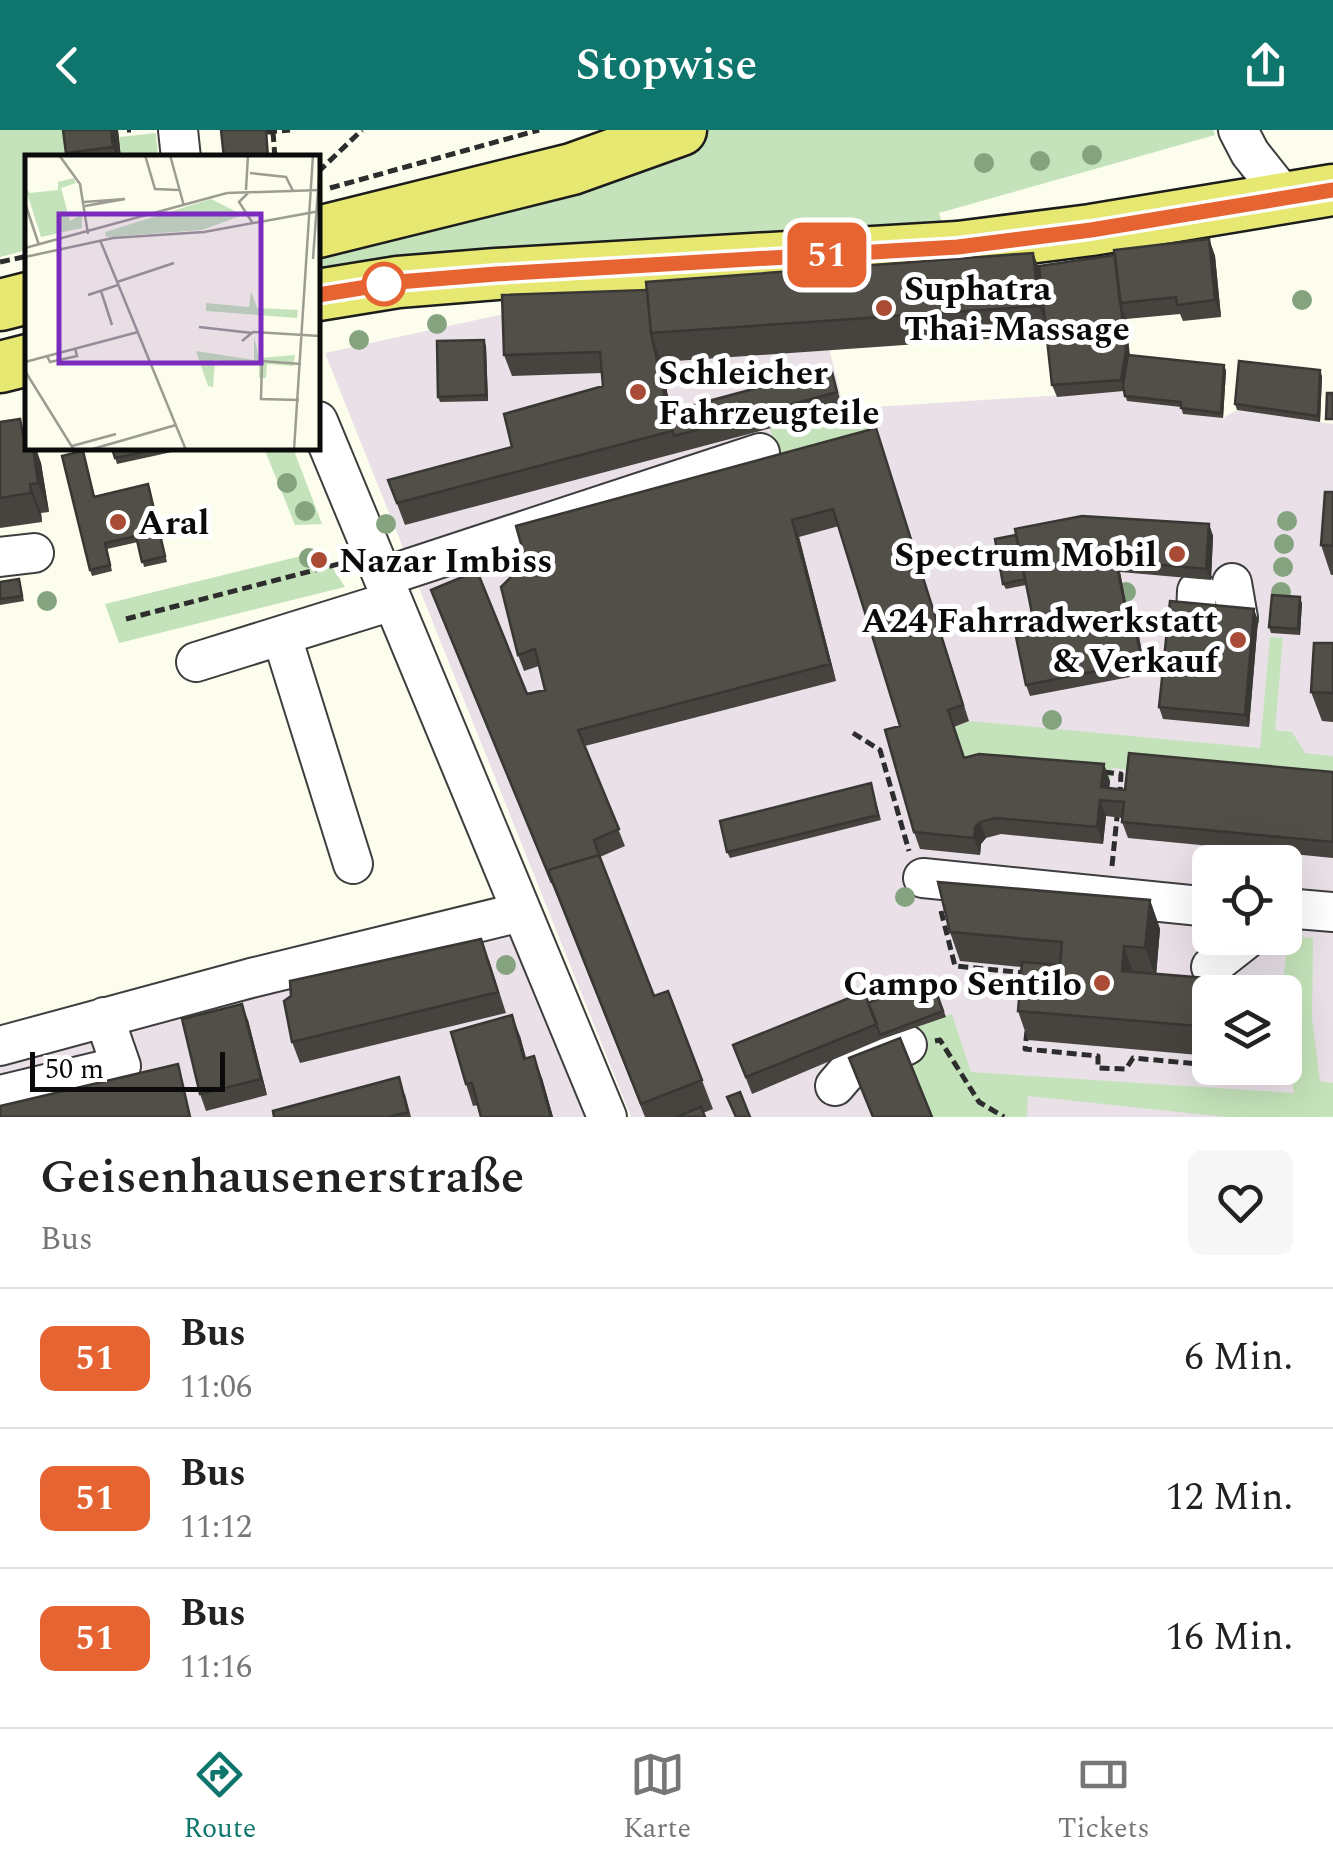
<!DOCTYPE html>
<html lang="de">
<meta charset="utf-8">
<style>
body{margin:0;font-family:Spectral,serif;background:#f6f6f6;color:#222;height:100vh;display:flex;flex-direction:column;font-size:38px;white-space:nowrap}
*{box-sizing:border-box;margin:0}
p{font-size:32px;color:#767676}
.icon{flex:none;width:55px;height:55px;fill:none;stroke:currentColor;stroke-width:2;stroke-linecap:round;stroke-linejoin:round}
.map{position:relative;height:987px;overflow:hidden}
.panel{display:flex;flex-direction:column;background:#fff;flex:1}
.panel>*{flex:none}
.badge{padding:0 20px;border-radius:15px;font-size:35px;line-height:65px}
.controls{position:absolute;left:1192px;top:715px;display:grid;gap:20px}
.controls a{display:grid;place-items:center;width:110px;height:110px;border-radius:15px;background:#fff;box-shadow:0 10px 40px #0002;font-size:50px}
.scale{position:absolute;left:30px;bottom:25px;width:195px;box-sizing:border-box;padding-left:10px;border:5px solid #0b0b0b;border-top:0;font-size:28px;line-height:35px;white-space:nowrap;color:#0b0b0b;-webkit-text-stroke:8px #fff;paint-order:stroke}
.map>.badge{position:absolute;translate:-50% -50%;box-shadow:0 0 0 5px #fff}
.round{display:grid;place-items:center;flex:none;width:105px;height:105px;border-radius:15px;background:#f6f6f6}
.head{display:flex;align-items:center;justify-content:space-between;height:170px;padding:0 40px}
h1{font-size:48px;font-weight:600;line-height:75px}
ul{padding:0;list-style:none}
li{display:flex;align-items:center;gap:30px;height:140px;padding:0 40px;border-top:2px solid #e0e0e0}
li div{flex:1}
li b{display:block;font-size:38px}
li em{font-style:normal}
li .badge{min-width:110px;font-weight:700;text-align:center}
header{display:flex;justify-content:space-between;align-items:center;height:130px;padding:0 40px;background:#0f766e;color:#fff;font-size:45px;font-weight:600}
.dock{display:flex;justify-content:space-around;align-items:center;height:140px;border-top:2px solid #e0e0e0;background:#fff;font-size:28px;color:#767676}
.dock a{display:grid;justify-items:center;gap:5px}
.dock .selected{color:#0f766e}
.map>svg:first-child{display:block}
</style>
<header><svg class="icon" aria-label="back" viewBox="0 0 24 24"><path d="M15 5l-7 7 7 7"/></svg>Stopwise<svg class="icon" aria-label="share" viewBox="0 0 24 24"><path d="M12 15V3M7 8l5-5 5 5M5 13v7h14v-7"/></svg></header>
<div class="map">
<svg width="1333" height="987" viewBox="0 0 1333 987">
<rect width="100%" height="100%" fill="#fcfdec"/>
<path fill="#e9e0e8" fill-rule="evenodd" d="M825,170L830,222L844,279L1125,261L1223,288L1237,280L1333,294V987H631L325,223L499,185ZM1210,732H1285V808H1210ZM1210,862H1285V938H1210Z
M506,795L588,987H0V936Z"/>
<path fill="#c5e3ba" d="M0,0H70L74,27L28,28L27,120L0,127Z
M710,0H1213L1215,5L939,83L946,106L318,152V115L591,40Z
M156,3L158,27H121L119,7Z
M861,278L882,315L782,342L770,298L843,279Z
M264,318H293L322,394L295,395Z
M322,421L345,457L119,513L105,474Z
M1270,507L1283,508L1275,600L1292,602L1305,623L1333,626V659L1112,638L1110,651L985,641L970,645L954,597L969,591L1260,618Z
M1288,806L1313,808L1312,888L1320,951L1333,953V987H1226L1028,966L1027,987H931L911,937L904,902L952,884L971,942L1294,963L1285,910V862H1282Z"/>
<g fill="none" stroke-linecap="round" stroke-linejoin="round">
<defs>
<path id="minor" d="M178,0L181,28
M1238,0L1250,23L1277,57
M318,291L607,987
M0,427L34,423
M383,447L760,323
M1232,453L1238,488
M1196,484L1197,461
M282,507L353,734
M196,532L392,471
M1273,732L1275,681
M923,748L1210,777
M1285,778L1333,782
M1211,837L1248,808
M0,916L251,848L521,782
M835,956L847,942L907,915
M0,965L121,936L104,887"/>
<path id="major" d="M318,102L572,39L681,0
M318,165L398,152L496,144L958,117L1091,100L1333,60
M0,175L28,168
M0,237L28,230"/>
</defs>
<use href="#minor" stroke="#3e3e3e" stroke-width="42"/>
<use href="#major" stroke="#1c1c1c" stroke-width="55"/>
<path stroke="#2d2d2d" stroke-width="5" stroke-dasharray="10 5" stroke-linecap="butt" d="M127,0H131
M267,2L290,0
M273,2L275,28
M318,42L362,0
M330,58L539,0
M0,132L28,126
M126,489L346,432
M853,603L880,620L909,721
M1104,642L1121,644L1120,662
M1112,736L1117,687
M941,781L955,836L1027,843
M1027,901L1025,919L1098,926V938L1126,939L1133,928L1210,935
M935,911L940,910L979,972L1004,987
M1237,938H1258"/>
<use href="#minor" stroke="#fff" stroke-width="38"/>
<use href="#major" stroke="#e7e871" stroke-width="50"/>
</g>
<g fill="#85a37f">
<circle cx="1092" cy="25" r="10"/>
<circle cx="1040" cy="31" r="10"/>
<circle cx="984" cy="33" r="10"/>
<circle cx="1302" cy="170" r="10"/>
<circle cx="437" cy="194" r="10"/>
<circle cx="359" cy="210" r="10"/>
<circle cx="287" cy="353" r="10"/>
<circle cx="305" cy="381" r="10"/>
<circle cx="1287" cy="391" r="10"/>
<circle cx="386" cy="394" r="10"/>
<circle cx="1284" cy="414" r="10"/>
<circle cx="309" cy="428" r="10"/>
<circle cx="1283" cy="437" r="10"/>
<circle cx="1126" cy="462" r="10"/>
<circle cx="1281" cy="462" r="10"/>
<circle cx="47" cy="471" r="10"/>
<circle cx="1052" cy="590" r="10"/>
<circle cx="905" cy="767" r="10"/>
<circle cx="506" cy="835" r="10"/>
</g>
<path fill="#47443f" d="M118,0L121,28H68L66,23Z
M1209,109L1215,126L1221,187L1183,191L1180,184L1126,189L1130,226L1224,235L1226,241L1223,288L1183,284L1181,277L1127,271L1124,261L1057,267L1052,255L1047,205L661,232L671,282L831,238L843,279L405,395L388,350L512,317L603,256L602,243L512,246L504,225L647,160L1033,123L1040,141L1115,125Z
M486,216L488,271L440,272L438,267Z
M1322,246L1320,292L1237,280L1235,274Z
M0,292L26,305L41,333L49,382L41,383L42,392L0,398Z
M876,298L969,591L954,597L964,628L1110,651L1109,658L1125,660L1333,642V728L1128,708L1122,692V688L1106,686L1103,714L1001,704L986,708L981,714L980,725L920,719L914,702L900,596L839,396L799,407L836,551L585,616L625,716L600,727L654,866L668,861L713,979L703,983L705,987H645L558,769L431,460L527,564L545,560L539,536L524,541L518,525Z
M112,318H190L117,334Z
M214,318H236L216,322Z
M150,359L167,432L144,437L138,412L107,419L112,441L92,446L90,440L94,366Z
M1333,362V445H1331L1321,415Z
M1209,394L1213,406L1211,450L1120,442L1128,485L1137,496L1146,544L1030,566L1026,555L1036,503L1026,455L1006,459L1003,454Z
M19,449L24,471L0,475V452Z
M1302,473L1300,505L1271,503L1269,497Z
M1258,490L1249,597L1163,589L1159,577Z
M1333,513V592L1322,591L1311,562Z
M871,653L881,690L730,728L727,722Z
M1150,770L1160,799L1156,844L1210,862V926L1028,910L1018,881L1021,837L960,831L950,802Z
M489,830L506,883L300,933L292,912Z
M931,848L946,887L882,909L752,964L733,915L868,872Z
M248,890L267,965L206,981L200,964Z
M520,906L526,928L542,948L553,987H481L478,975L473,976L466,954Z
M405,964L411,987H274Z"/>
<path fill="#393733" d="M111,0H118L121,28H117L113,17Z
M1209,109L1215,126L1221,187L1215,170Z
M1033,123L1044,152L1050,205L1039,176Z
M1122,178L1126,189L1130,231L1125,261L1121,250Z
M484,210L486,216L488,271L486,265Z
M654,211L661,232L676,305L674,306Z
M1224,235L1226,241L1223,288L1221,283Z
M1320,240L1322,246L1320,292L1318,286Z
M33,318H36L41,333L49,382L38,353Z
M30,354L41,383L42,392L31,363Z
M792,390L799,407L836,551L830,534Z
M1209,394L1213,406L1211,450L1206,439Z
M1116,431L1120,442L1131,497L1127,486Z
M1300,467L1302,473L1300,505L1298,499Z
M1254,479L1258,490L1249,597L1245,585Z
M1132,484L1137,496L1146,544L1142,532Z
M1104,634L1110,651L1108,670L1101,657Z
M1100,670L1106,686L1103,714L1097,697Z
M980,692L986,708L981,714L980,725L974,708L975,697Z
M1150,770L1160,799L1156,847L1145,818Z
M1124,816L1134,845L1122,841Z
M242,874L248,890L267,965L261,949Z
M512,885L520,906L532,950L524,929Z
M534,926L542,948L553,987H551Z"/>
<path fill="#524f49" stroke="#393733" stroke-width="2.5" d="M63,0H111L113,17L66,23Z
M221,0H266L268,28H224Z
M1209,109L1215,170L1177,175L1176,167L1120,173L1114,120Z
M1033,123L1039,176L651,203L646,152Z
M1115,125L1126,220L1121,250L1052,255L1039,136Z
M647,160L651,203L672,301L397,373L388,350L512,317L504,284L603,256L600,222L504,225L502,165Z
M484,210L486,265L438,267L437,211Z
M1128,225L1224,235L1221,283L1181,278V272L1125,266L1123,255Z
M1239,231L1320,240L1318,286L1235,274Z
M831,238L837,262L674,306L668,282Z
M1327,263H1333V289H1326Z
M20,289L23,305H28V318H33L38,353L30,354L31,363L0,368V292Z
M876,298L963,575L948,580L964,628L979,624L1104,634L1101,657L1125,660L1129,623L1333,642V712L1122,692L1124,672L1100,670L1097,697L995,688L980,692L975,697L974,708L914,702L885,600L900,596L833,379L792,390L830,534L578,600L619,699L594,710L599,725L548,740L552,753L431,460L477,441L527,564L545,560L535,519L518,525L501,457L526,432L516,396Z
M112,318H162L115,328Z
M83,321L94,367L148,354L165,426L142,432L136,406L105,413L110,435L90,440L62,326Z
M1325,362H1333V416L1321,415Z
M1082,386L1209,394L1206,439L1116,431L1127,486L1132,484L1142,532L1026,555L1016,507L1036,503L1015,399Z
M1016,405L1025,449L1003,454L995,409Z
M19,449L22,466L0,469V452Z
M1272,465L1300,467L1298,499L1269,497Z
M1170,471L1254,479L1245,585L1159,577Z
M1314,513H1333V563L1311,562Z
M871,653L878,685L727,722L720,691Z
M599,725L654,866L668,861L702,950L641,974L548,740Z
M938,752L1150,770L1145,818L1124,816L1122,841L1218,849L1221,862H1210V897L1018,881L1022,832L1060,835L1062,812L950,802Z
M481,809L498,862L292,912L284,871L291,866L290,851Z
M931,848L943,881L880,905L868,873Z
M864,862L877,894L746,947L733,915Z
M242,874L261,949L200,964L182,889Z
M512,885L524,929L534,926L551,987H481L472,953L466,954L451,902Z
M900,908L932,987H873L849,928Z
M178,934L190,987H0V976Z
M399,947L408,982L388,987H274L273,981Z
M740,962L750,987H736L727,967Z
M701,977L705,987H676Z"/>
<g fill="none" stroke-linecap="round" stroke-linejoin="round">
<defs>
<path id="line" d="M318,165L398,152L496,144L958,117L1091,100L1333,60"/>
</defs>
<use href="#line" stroke="#fff" stroke-width="22"/>
<use href="#line" stroke="#e66432" stroke-width="15"/>
</g>
<circle fill="#fff" stroke="#e66432" stroke-width="5" cx="384" cy="154" r="20"/>
<g fill="#aa4c35" stroke="#fff" stroke-width="4">
<circle cx="884" cy="178" r="10"/>
<circle cx="638" cy="262" r="10"/>
<circle cx="118" cy="392" r="10"/>
<circle cx="1177" cy="424" r="10"/>
<circle cx="319" cy="430" r="10"/>
<circle cx="1238" cy="510" r="10"/>
<circle cx="1102" cy="853" r="10"/>
</g>
<g text-anchor="middle" stroke-width="10" stroke-linejoin="round" paint-order="stroke">
<g font-size="35" font-weight="bold" fill="#0b0b0b" stroke="#fff" text-anchor="start">
<text x="904" y="170">Suphatra<tspan x="904" dy="40">Thai-Massage</tspan></text>
<text x="658" y="254">Schleicher<tspan x="658" dy="40">Fahrzeugteile</tspan></text>
<text x="138" y="404">Aral</text>
<text x="1157" y="436" text-anchor="end">Spectrum Mobil</text>
<text x="339" y="442">Nazar Imbiss</text>
<text x="1218" y="502" text-anchor="end">A24 Fahrradwerkstatt<tspan x="1218" dy="40">&amp; Verkauf</tspan></text>
<text x="1082" y="865" text-anchor="end">Campo Sentilo</text>
</g>
</g>
<g transform="translate(25 25)">
<rect width="295" height="295" fill="#fcfdec"/>
<path d="M49,23L51,28L36,33L45,66L57,59V73L16,82L0,32L5,38L33,35V27ZM186,44L218,60L177,75L81,82L80,77ZM226,136L232,153L273,155L272,163L181,156V148L224,152ZM229,181L234,203L270,200L268,211L242,209L241,223H234V210L190,205L188,232L183,231L171,196L229,205Z" fill="#c5e3ba"/>
<path fill="none" stroke="#9c9c92" stroke-width="2.5" d="M34,0L55,29L63,79M120,0L130,34L154,35M145,0L159,51M225,18L261,22L268,36M221,35L223,0M223,38L214,47L227,67M59,47L100,44M0,48L14,90M60,51L100,44M75,85L161,295M0,93L202,38L295,35M0,102L88,83L179,77L295,56M288,104L295,8M92,127L149,108M76,136L87,170M63,140L93,130M174,172L227,178M217,186L228,177L295,181M22,201L25,207L52,201L50,193M0,207L113,177M0,216L49,295M274,245L236,244L237,206L276,209M47,291L91,279M64,295L151,270M269,295L288,0"/>
<path fill="#7b2cbf" fill-opacity="0.15" stroke="#7b2cbf" stroke-width="5" d="M34,59H236V208H34Z"/>
<rect width="295" height="295" fill="none" stroke="#0b0b0b" stroke-width="5"/>
</g>
</svg>
<div class="controls">
<a><svg class="icon" aria-label="locate" viewBox="0 0 24 24"><circle cx="12" cy="12" r="6"/><path d="M12 2v4M12 18v4M2 12h4M18 12h4"/></svg></a>
<a><svg class="icon" aria-label="layers" viewBox="0 0 24 24"><path d="M12 4l9 5-9 5-9-5zM3 14l9 5 9-5"/></svg></a>
</div>
<div class="scale">50 m</div>
<b class="badge" style="left:827px;top:125px;background:#e66432;color:#fff">51</b>
</div>
<section class="panel">
<div class="head"><div><h1>Geisenhausenerstraße</h1><p>Bus</p></div><a class="round"><svg class="icon" aria-label="heart" viewBox="0 0 24 24"><path d="M12 20l-8-8c-3-5 5-10 8-4 3-6 11-1 8 4z"/></svg></a></div>
<ul>
<li><span class="badge" style="background:#e66432;color:#fff">51</span><div><b>Bus</b><p>11:06</p></div><em>6 Min.</em></li>
<li><span class="badge" style="background:#e66432;color:#fff">51</span><div><b>Bus</b><p>11:12</p></div><em>12 Min.</em></li>
<li><span class="badge" style="background:#e66432;color:#fff">51</span><div><b>Bus</b><p>11:16</p></div><em>16 Min.</em></li>
</ul>
</section>
<nav class="dock">
<a class="selected"><svg class="icon" aria-label="directions" viewBox="0 0 24 24"><path d="M12 3l9 9-9 9-9-9zM9 14v-3h6M13 9l2 2-2 2"/></svg>Route</a>
<a><svg class="icon" aria-label="map" viewBox="0 0 24 24"><path d="M3 6l6-2 6 2 6-2v14l-6 2-6-2-6 2zM9 4v14M15 6v14"/></svg>Karte</a>
<a><svg class="icon" aria-label="tickets" viewBox="0 0 24 24"><path d="M3 7h18v10H3zM15 7v10"/></svg>Tickets</a>
</nav>
